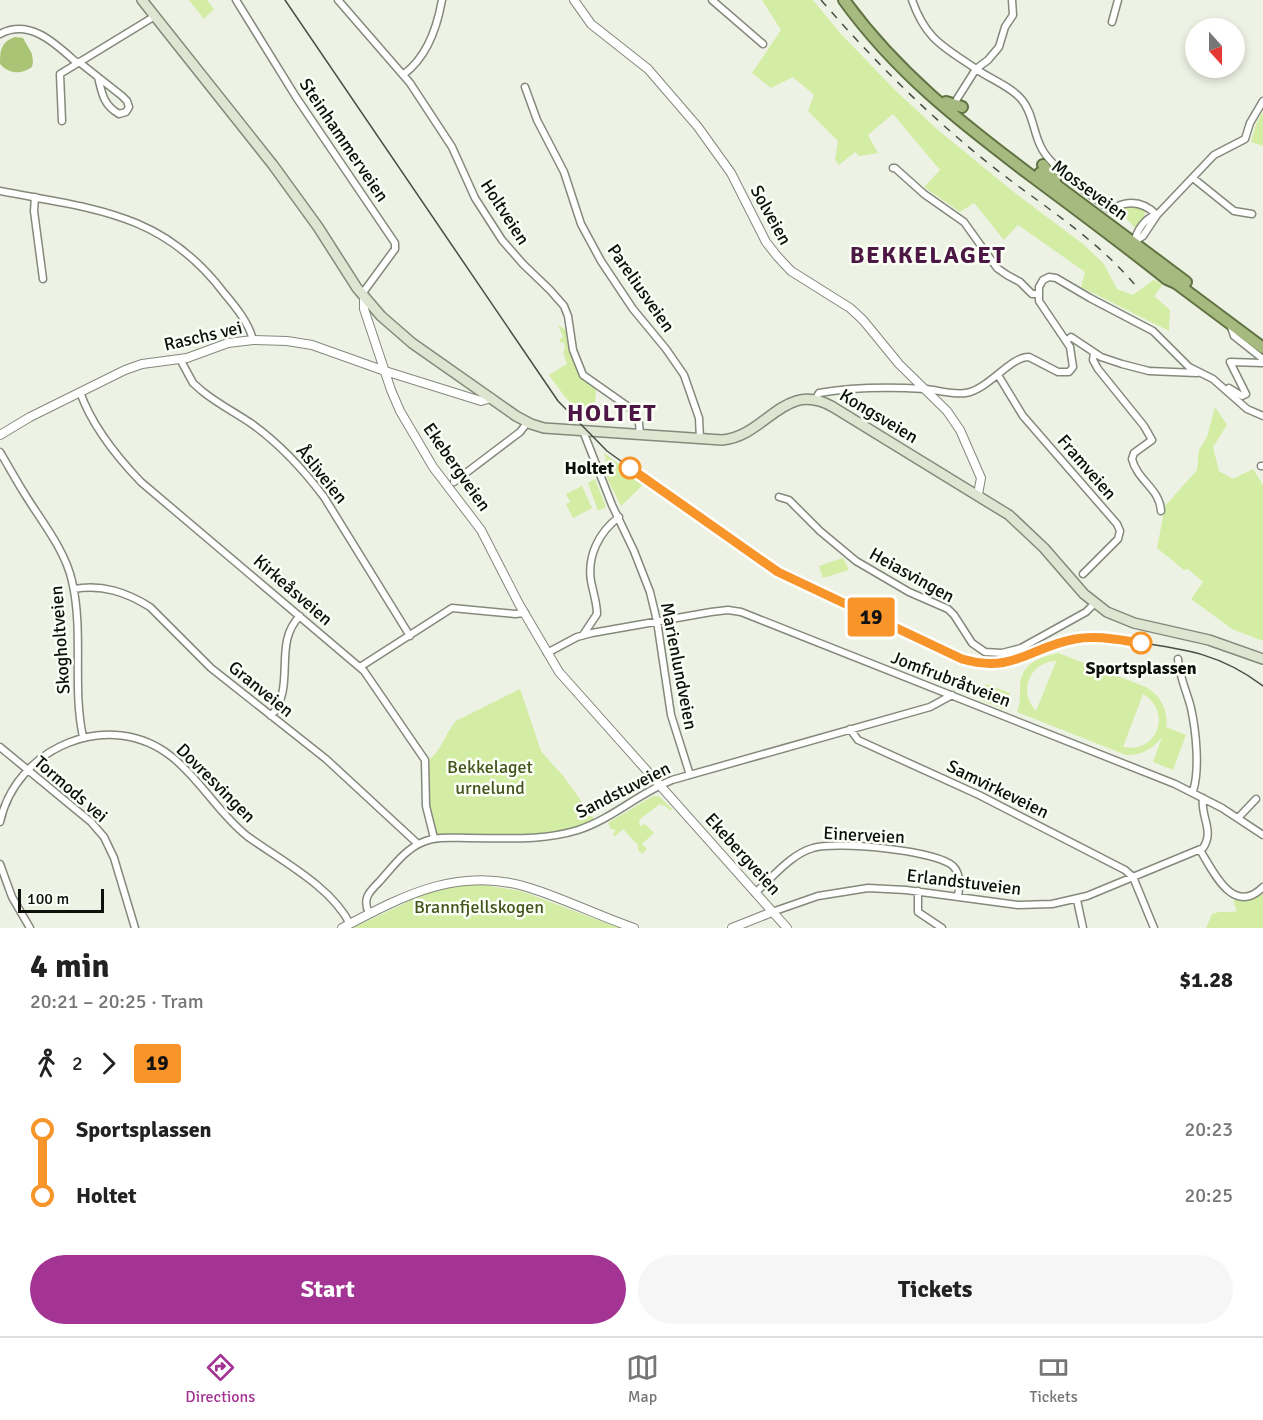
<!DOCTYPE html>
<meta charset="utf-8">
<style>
body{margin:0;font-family:Signika,sans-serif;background:#f6f6f6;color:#222;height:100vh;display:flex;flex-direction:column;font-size:22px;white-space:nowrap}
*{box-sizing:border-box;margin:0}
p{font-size:20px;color:#767676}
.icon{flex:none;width:33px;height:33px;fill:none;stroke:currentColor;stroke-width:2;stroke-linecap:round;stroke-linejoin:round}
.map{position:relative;height:928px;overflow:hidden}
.details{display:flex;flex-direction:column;background:#fff;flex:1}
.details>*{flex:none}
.badge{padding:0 12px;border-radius:4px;font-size:21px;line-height:39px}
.needle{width:39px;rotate:159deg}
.controls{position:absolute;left:1185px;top:18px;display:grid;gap:12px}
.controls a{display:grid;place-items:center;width:60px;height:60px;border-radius:50%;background:#fff;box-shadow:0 3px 9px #0003;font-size:30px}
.scale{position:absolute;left:18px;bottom:15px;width:86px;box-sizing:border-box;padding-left:6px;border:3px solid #0e100b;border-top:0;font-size:16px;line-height:21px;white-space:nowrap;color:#0e100b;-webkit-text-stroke:4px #fbfff6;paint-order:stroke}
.map>.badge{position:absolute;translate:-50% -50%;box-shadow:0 0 0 3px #fff}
.legs{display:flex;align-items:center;gap:9px;height:66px;padding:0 30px;font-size:20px}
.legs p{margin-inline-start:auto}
.headline{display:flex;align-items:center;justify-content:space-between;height:102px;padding:0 30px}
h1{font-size:33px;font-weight:700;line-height:45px}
.action{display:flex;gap:12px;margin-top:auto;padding:12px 30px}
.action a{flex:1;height:69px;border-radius:36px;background:#a33493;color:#fff;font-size:24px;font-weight:700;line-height:69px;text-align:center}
.action a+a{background:#f6f6f6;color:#222}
ul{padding:0 30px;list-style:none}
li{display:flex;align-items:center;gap:21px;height:66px;font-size:22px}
li i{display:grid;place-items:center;width:9px;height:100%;margin:0 8px;background:currentColor}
li i::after{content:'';width:15px;height:15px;margin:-8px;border:4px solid;border-radius:50%;background:#fff}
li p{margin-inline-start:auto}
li:first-child i{background:linear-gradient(#0000 50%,currentColor 0)}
li:last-child i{background:linear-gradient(currentColor 50%,#0000 0)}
.dock{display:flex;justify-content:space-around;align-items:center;height:84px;border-top:2px solid #e0e0e0;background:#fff;font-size:16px;color:#767676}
.dock a{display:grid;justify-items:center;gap:3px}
.dock .current{color:#a33493}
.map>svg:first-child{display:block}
</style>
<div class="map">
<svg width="1263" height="928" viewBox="0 0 1263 928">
<rect width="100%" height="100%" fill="#edf2e4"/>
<path fill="#d4eda4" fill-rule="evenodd" d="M189,0H207L214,9L204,19Z
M762,0H813L840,33L896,91L938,130L1015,193L1083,244L1104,264L1117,289L1133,295L1153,280L1163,284L1154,296L1170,310L1169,331L1081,287L1085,272L1018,225L1004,240L974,203L960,212L924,187L940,170L893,114L868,135L878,153L859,156L855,152L839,165L835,160L838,141L808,111L814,95L793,77L771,88L752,73L781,30Z
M1263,112V146L1251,142L1256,124Z
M1124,207L1141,208L1145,211L1144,219L1137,227H1134L1119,211Z
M558,325L566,330C570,355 573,374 596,389L595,405L592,416L585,419L565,397L549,375L567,364L563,352L565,349L564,342L561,343L559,340L563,337Z
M1215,407L1227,425L1213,447L1219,471L1233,479L1253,469L1263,485V641L1232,629L1191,599L1203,582L1188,569L1184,570L1157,548L1165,506L1197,470L1199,450L1207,437Z
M604,453L645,483L621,506L607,478L609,471Z
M595,479L606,507L598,511L588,483Z
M582,486L592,508L573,518L566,504L570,502L566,494Z
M843,558L849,570L823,578L819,566Z
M1058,653L1146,687C1160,695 1169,711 1166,727L1186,735L1173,770L1153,762L1162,737C1153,749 1142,755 1126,755L1017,712C1020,703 1020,699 1020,689C1020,664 1037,658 1058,653ZM1056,661V662L1036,711C1018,692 1029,662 1056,661ZM1143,694C1173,712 1157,754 1123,747Z
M986,684L1010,693L1004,709L980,700Z
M520,689L541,751L564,777L595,820C547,840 486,835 434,834L426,797L430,759C443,748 445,733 456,721Z
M653,796H659L673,810H669L664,805L662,806L660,804L639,820L640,826L645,824L654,833L642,844L647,849L642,854L638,850V845L623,829L614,837L613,834L616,830L611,829L608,823Z
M477,884L521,891L619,928H353L422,895L441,889Z
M1260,892L1263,894V928H1206L1212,914C1224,909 1227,914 1237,911L1233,901Z"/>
<path fill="#a9c475" d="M15,37L23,38L32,54L33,62L32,67C21,75 9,74 0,64C0,50 1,42 15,37Z"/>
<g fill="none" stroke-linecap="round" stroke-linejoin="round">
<defs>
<path id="minor" d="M236,0L296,97L395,243V249L362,294
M338,0L410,83L452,147L475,198L502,240L523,264L550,290L564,306L568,316L573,350L583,375L630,408L639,423L640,435
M712,0L763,44
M912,0C926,40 944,47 976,69L957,99
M1012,0L1013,15L1005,27L999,47L988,60L976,69C990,79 1012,87 1022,100C1033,113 1033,132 1041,147C1050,167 1091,195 1109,209C1115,209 1118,205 1124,204C1137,201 1148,206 1157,215
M1112,22L1118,0
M0,34C30,18 56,44 77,63
M79,62L122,96L127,101L129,107L126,112L119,114C103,105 102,93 98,77
M404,74C427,57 437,28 442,0
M525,87L537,120L564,172L581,224L601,261L633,309L666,349L684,375L699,418L700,439
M62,121L60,74L155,16
M893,168H895L924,194L964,222L997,268L1007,275L1020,282L1032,294H1037
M1193,178L1234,211L1252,214
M0,191C93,209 163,212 224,293C235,306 249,323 253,340
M35,197L34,211L43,279
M1134,242L1143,236L1157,215L1214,155L1245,139L1250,123L1263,101
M1134,242C1137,231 1144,218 1157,215
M1230,324L1234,336L1263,359
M1066,341L1071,337L1101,357L1122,364L1149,371L1197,373
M1094,353L1093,360L1098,369L1144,426L1152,440L1134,453L1132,459C1137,480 1160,489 1161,511
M180,359L193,383L202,391C218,404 236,413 252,424C281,445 303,469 324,497L410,636
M998,375L1023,416L1117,524L1120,531L1118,539L1083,574
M1229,388L1242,396L1246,394L1230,362L1263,363
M80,392C92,426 116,456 141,482L364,671L425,760L426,806L434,838
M815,400L819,393C853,387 891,387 925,389C938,390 953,395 966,393C989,389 1011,356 1029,357L1058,372H1069L1073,367L1070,347L1039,301V287L1043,280L1049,277L1056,278L1090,298L1153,331L1189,367L1213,379L1247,409L1263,416
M583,431L612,505L634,551L650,592L657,621L671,715L690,775
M0,452C9,467 17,482 26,496C42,522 65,550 72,581C84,632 72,686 83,737
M1261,466H1263
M454,482L520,432L527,423
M779,497L789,500L820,531L856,561L909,592L948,609L954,615L972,643L985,652L1002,653L1021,648L1086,612L1095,603
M74,589C102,584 126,592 150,607L211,668L326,759L418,844
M583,635L597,614C597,603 593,592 591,581C587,556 599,532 619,517
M547,653L577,637L592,633L711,612L728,610L741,612L1175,784L1222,808L1263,835
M1178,659C1179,676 1187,692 1191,708C1196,731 1200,770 1193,791
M360,667L452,608L515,614L525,613
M271,716C297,687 272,643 300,616
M850,729L858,740L979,795L1125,870L1133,877L1154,928
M0,747L91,822L104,837L114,858L135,928
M1238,818L1256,799
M0,822C16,747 110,707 172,757C200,779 218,813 247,836C280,860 331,886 350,924
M1200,850C1213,871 1233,917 1263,887
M0,864L12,897L30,928
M918,891V912L942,928
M755,893C772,878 791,854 813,848C836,841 935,850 953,866C961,874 960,886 958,896
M1077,900L1083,928
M772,912L818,896L868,888L906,890L1018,905L1052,904L1087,896L1203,848C1215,831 1200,816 1203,798
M369,913C362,899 369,892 379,882C392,868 405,849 423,842C437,836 453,838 468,838C505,838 543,841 578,830C612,819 639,793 672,780L930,707L952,695"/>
<path id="tertiary" d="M574,0L591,24L648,69L698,127L731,173L766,242L777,256L791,271L850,308L863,320L899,364L947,411L960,430L981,478L978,494
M364,296V309L391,390L400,411L433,467L481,530L519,604L559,672L787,928
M0,435L30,417L125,370L142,364L187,358L228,343L253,340L287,341L312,345L385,371L481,401L491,398
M342,928C403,896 459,865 530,888C565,899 599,916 634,928
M732,928L772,912"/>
<path id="secondary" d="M142,0L273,165L318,227L357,288L381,316L412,343L516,416L531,424L544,428L722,440C767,436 784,379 833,407L1009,515L1044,548L1084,594L1107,612L1134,623L1209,640L1263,659"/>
<path id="trunk" d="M844,0C896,72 959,121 1029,174C1076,209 1122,243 1167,279L1176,283L1263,348
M946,102L962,107
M1043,165L1055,180
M1040,173L1186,282"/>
</defs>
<use href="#minor" stroke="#84897c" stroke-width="9"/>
<use href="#tertiary" stroke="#84897c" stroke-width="10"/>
<use href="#secondary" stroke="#84897c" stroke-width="12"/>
<use href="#trunk" stroke="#627343" stroke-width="14"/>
<use href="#minor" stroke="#fff" stroke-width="6"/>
<use href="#tertiary" stroke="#fff" stroke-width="8"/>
<use href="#secondary" stroke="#dee5d0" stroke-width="9"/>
<use href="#trunk" stroke="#a6ba80" stroke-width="10"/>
<path stroke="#4a4d45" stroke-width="1.5" d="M285,0L558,401L607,451L757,559L806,587L956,657C1009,677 1024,651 1070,640C1092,635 1113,639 1135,642C1185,649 1221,654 1263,686"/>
<path stroke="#4a4d45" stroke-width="1.5" stroke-dasharray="8 8" stroke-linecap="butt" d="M821,0C872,59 927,114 988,163C1038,203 1094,236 1135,285"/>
</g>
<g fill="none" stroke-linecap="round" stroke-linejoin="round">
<defs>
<path id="line-1" d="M630,468L778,572L962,659C1014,674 1030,647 1075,639C1097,635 1119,640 1141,643"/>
</defs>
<use href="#line-1" stroke="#fff" stroke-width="14"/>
<use href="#line-1" stroke="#f7942a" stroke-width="9"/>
</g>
<g fill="#fff" stroke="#f7942a" stroke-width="3">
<circle cx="630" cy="468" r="10"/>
<circle cx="1141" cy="643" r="10"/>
</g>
<g text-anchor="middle" stroke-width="5" stroke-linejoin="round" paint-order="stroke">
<g font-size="18" fill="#0e100b" stroke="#fbfff6">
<text transform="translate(344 140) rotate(56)" y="6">Steinhammerveien</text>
<text transform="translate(1090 190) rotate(36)" y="6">Mosseveien</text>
<text transform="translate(505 212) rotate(57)" y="6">Holtveien</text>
<text transform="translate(771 215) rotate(61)" y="6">Solveien</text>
<text transform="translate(641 288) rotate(55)" y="6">Pareliusveien</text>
<text transform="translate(203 336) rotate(-13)" y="6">Raschs vei</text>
<text transform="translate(879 416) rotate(31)" y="6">Kongsveien</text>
<text transform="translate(457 467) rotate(55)" y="6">Ekebergveien</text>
<text transform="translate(1087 467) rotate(49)" y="6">Framveien</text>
<text transform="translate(322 474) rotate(51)" y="6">Åsliveien</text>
<text transform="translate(912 575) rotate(29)" y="6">Heiasvingen</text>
<text transform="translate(293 590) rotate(41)" y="6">Kirkeåsveien</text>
<text transform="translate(60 640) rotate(-94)" y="6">Skogholtveien</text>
<text transform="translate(679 666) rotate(79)" y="6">Marienlundveien</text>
<text transform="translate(951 679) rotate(21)" y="6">Jomfrubråtveien</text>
<text transform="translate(261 689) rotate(39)" y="6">Granveien</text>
<text transform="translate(216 783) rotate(45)" y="6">Dovresvingen</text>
<text transform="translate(71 789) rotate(41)" y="6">Tormods vei</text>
<text transform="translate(998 789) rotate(26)" y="6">Samvirkeveien</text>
<text transform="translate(623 790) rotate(-27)" y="6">Sandstuveien</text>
<text transform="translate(864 835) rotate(3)" y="6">Einerveien</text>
<text transform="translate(743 854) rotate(48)" y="6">Ekebergveien</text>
<text transform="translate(964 882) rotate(7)" y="6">Erlandstuveien</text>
</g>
<g font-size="18" font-weight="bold" fill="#0e100b" stroke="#fbfff6" text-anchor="end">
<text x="614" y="474">Holtet</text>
<text x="1141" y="674" text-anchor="middle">Sportsplassen</text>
</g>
<g font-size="18" fill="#44551e" stroke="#fbfff6">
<text x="490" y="773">Bekkelaget<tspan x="490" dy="21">urnelund</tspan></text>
<text x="479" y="913">Brannfjellskogen</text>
</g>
<g font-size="24" font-weight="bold" letter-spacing="1.5" fill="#4c1744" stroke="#fbfff6">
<text x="928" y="263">BEKKELAGET</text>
<text x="612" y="421">HOLTET</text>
</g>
</g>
</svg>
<div class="controls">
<a><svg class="needle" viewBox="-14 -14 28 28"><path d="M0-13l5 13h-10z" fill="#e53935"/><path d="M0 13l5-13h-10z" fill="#767676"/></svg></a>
</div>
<div class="scale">100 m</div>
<b class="badge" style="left:871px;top:617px;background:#f7942a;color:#111">19</b>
</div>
<section class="details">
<div class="headline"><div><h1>4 min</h1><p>20:21 – 20:25 · Tram</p></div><b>$1.28</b></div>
<div class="legs"><svg class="icon" aria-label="walk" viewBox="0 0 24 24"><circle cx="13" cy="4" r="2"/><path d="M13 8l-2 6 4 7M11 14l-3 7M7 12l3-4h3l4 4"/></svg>2<svg class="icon" aria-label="forward" viewBox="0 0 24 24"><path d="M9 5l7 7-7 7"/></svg><b class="badge" style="background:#f7942a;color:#111">19</b></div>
<ul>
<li><i style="color:#f7942a"></i><b>Sportsplassen</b><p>20:23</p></li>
<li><i style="color:#f7942a"></i><b>Holtet</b><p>20:25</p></li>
</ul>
<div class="action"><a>Start</a><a>Tickets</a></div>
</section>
<nav class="dock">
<a class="current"><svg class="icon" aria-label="directions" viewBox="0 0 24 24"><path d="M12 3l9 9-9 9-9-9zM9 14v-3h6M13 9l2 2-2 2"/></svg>Directions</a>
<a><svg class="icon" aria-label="map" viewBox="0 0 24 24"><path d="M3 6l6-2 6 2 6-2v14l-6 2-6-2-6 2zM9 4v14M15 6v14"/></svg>Map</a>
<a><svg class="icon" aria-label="tickets" viewBox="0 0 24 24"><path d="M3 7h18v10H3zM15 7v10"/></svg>Tickets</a>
</nav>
